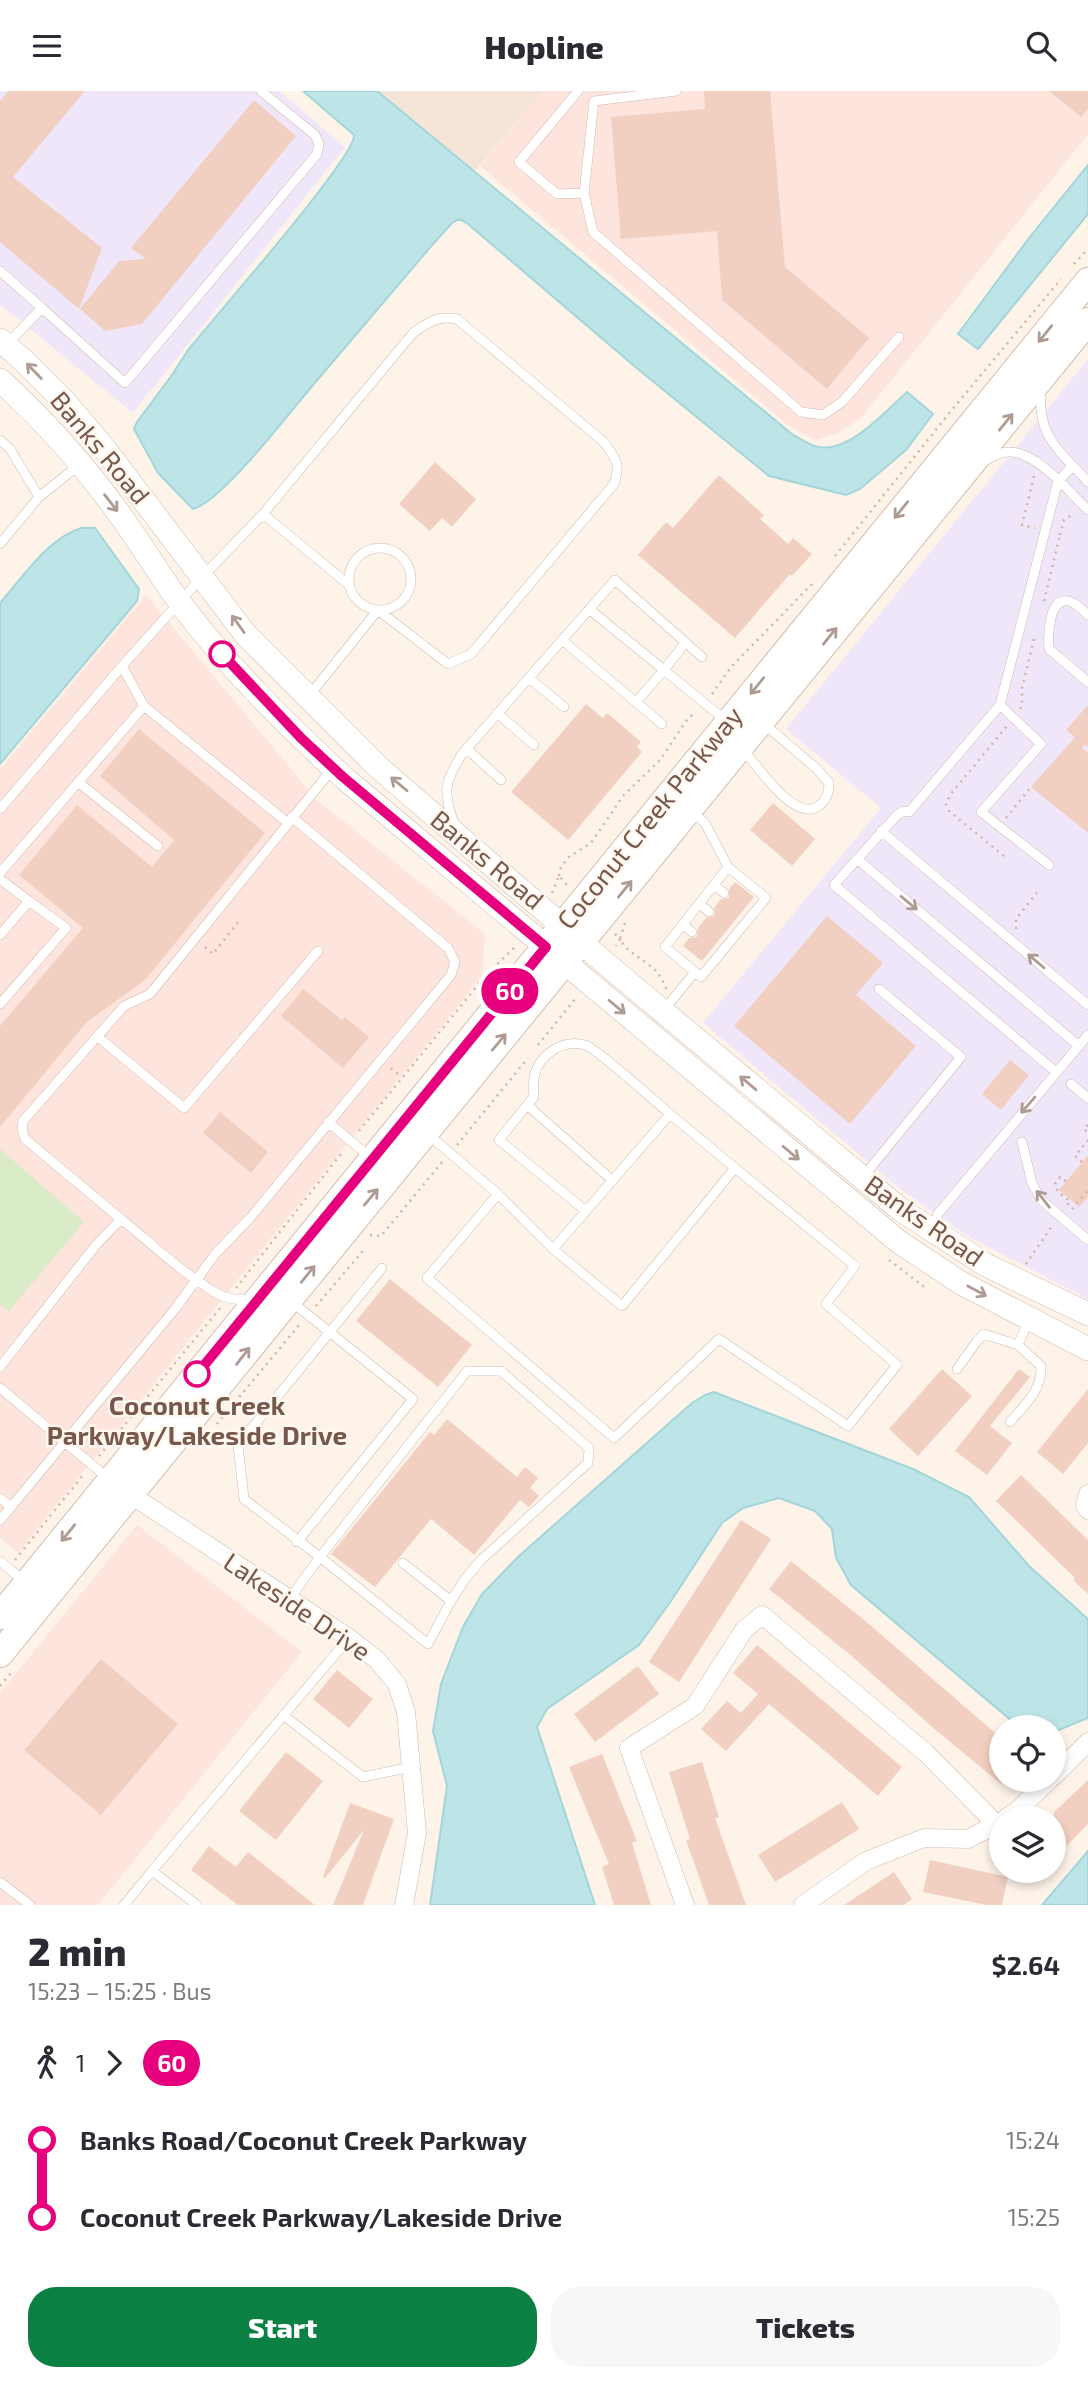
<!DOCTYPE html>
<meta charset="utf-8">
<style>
body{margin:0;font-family:"Exo 2",sans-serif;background:#f7f7f7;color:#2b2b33;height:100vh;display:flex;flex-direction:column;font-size:26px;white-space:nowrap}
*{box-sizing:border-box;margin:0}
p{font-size:23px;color:#7c7c81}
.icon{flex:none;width:38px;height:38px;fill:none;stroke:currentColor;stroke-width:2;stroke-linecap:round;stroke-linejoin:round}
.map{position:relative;height:1814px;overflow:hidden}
.side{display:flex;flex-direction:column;background:#fff;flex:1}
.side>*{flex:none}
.badge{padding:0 14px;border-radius:23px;font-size:24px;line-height:46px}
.controls{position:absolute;left:989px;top:1624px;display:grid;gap:14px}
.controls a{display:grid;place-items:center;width:77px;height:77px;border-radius:50%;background:#fff;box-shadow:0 4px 10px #0003;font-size:35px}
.map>.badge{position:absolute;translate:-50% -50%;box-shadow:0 0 0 4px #fff}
.legs{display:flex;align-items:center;gap:10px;height:77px;padding:0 28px;font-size:23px}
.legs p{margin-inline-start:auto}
.summary{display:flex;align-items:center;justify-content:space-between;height:119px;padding:0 28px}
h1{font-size:38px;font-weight:800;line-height:52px}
.primary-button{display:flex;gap:14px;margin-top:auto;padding:14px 28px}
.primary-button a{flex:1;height:80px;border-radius:28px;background:#0b8043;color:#fff;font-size:28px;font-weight:800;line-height:80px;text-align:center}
.primary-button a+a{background:#f7f7f7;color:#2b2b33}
ul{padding:0 28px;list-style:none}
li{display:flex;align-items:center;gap:24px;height:77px;font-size:26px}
li i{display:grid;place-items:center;width:10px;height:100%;margin:0 9px;background:currentColor}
li i::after{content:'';width:18px;height:18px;margin:-9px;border:5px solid;border-radius:50%;background:#fff}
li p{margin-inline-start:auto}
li:first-child i{background:linear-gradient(#0000 50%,currentColor 0)}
li:last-child i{background:linear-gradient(currentColor 50%,#0000 0)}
header{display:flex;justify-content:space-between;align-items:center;height:91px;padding:0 28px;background:#fff;font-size:32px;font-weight:800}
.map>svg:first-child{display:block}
</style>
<header><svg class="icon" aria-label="menu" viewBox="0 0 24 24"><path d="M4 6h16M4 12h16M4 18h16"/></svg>Hopline<svg class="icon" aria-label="search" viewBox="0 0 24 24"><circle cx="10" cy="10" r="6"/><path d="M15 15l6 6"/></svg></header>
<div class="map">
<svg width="1088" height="1814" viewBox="0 0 1088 1814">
<rect width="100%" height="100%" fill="#fdf3e9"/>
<path fill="#f4e5d8" d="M377,0H543L474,81Z"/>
<path fill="#fde4dd" d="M543,0H1088V43L860,328L838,342L816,349L788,334L480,75Z
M146,504L317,709L485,843L482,885L18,1462L0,1447V678Z
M137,1434L302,1561L98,1814H0V1602Z"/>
<path fill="#f0e6f9" d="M0,0H279L345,56L133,322L0,213Z
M1088,268V1208L969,1146L899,1097L703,932L881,717L786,638Z"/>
<path fill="#d9ebc7" d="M0,1058L84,1131L9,1220L0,1213Z"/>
<path fill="#bde4e7" stroke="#a3d5d9" stroke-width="2" d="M303,0H377L793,344C801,348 810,355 819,356C849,362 886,320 907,301L933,323L906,359L860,398L846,404L769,385L633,274L468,133L459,128L452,132L433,153C391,202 350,251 308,300C287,325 221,411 193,418L158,382L134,338L137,331L172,284L188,259C211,230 356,66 354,44Z
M1088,74V123L978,258L958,243L1029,147Z
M81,437H95L139,498L137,510L0,673V512C24,485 46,449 81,437Z
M714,1301L913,1378L969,1406L1029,1475L1088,1528V1627L1054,1641V1636H1019L851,1494L836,1467L832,1438L815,1420L779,1407L743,1417L722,1432L671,1510L639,1554L547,1618L537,1636L595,1814H430L447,1695L433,1640L441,1593L463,1536L482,1503L519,1465L692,1312L705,1304Z
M1088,1760V1814H1042Z"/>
<path fill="#f2d0c1" d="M8,0H85L13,86L102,157L79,218L0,151V10Z
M704,0H770L785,176L869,247L827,298L722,209L717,140L621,148L611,26L705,18Z
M1049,0H1088V18L1081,26Z
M254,9L296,45L142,233L105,240L80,218L119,170L146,168L131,157Z
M435,371L476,408L452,436L442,427L430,440L399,413Z
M719,384L764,424L760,428L788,453L793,447L812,463L792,485L790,483L735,547L638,464L666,431L673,437Z
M586,613L603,627L607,622L641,651L637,656L642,661L568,749L511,701Z
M1088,614V656L1085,654L1082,657L1088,662V742L1031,696L1075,646L1066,639Z
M139,638L265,742L145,889L87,931L0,1036V935L83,837L19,784L77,714L152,776L174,749L100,685Z
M773,712L815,748L792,775L750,739Z
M735,791L754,806L702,870L683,855L689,847L697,846L698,837L706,827L715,825L714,817L721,808L729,807V798Z
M827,825L883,872L856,904L916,955L850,1033L734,935Z
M303,898L342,929L345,926L369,946L343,977L281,925Z
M1010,969L1029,984L1001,1019L982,1003Z
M220,1021L268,1061L251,1082L203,1042Z
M1088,1064V1106L1079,1116L1059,1099Z
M390,1188L472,1254L438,1296L356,1230Z
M942,1278L972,1305L918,1365L889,1338Z
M1019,1278L1030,1286L990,1335L1012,1352L987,1384L955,1360Z
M1088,1298V1352L1063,1383L1037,1361Z
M447,1328L517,1386L525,1376L538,1387L530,1397L539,1405L529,1416L520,1409L474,1464L431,1428L375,1496L331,1463L430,1341L434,1344Z
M1021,1384L1088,1449V1503L1073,1489L1075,1487L996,1410Z
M741,1429L771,1448L679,1591L649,1571Z
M791,1470L869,1533L1001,1647V1693L931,1635L854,1567L769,1498Z
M757,1554L902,1676L878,1705L769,1613L726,1660L701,1638L727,1610L741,1622L758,1603L733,1582Z
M101,1568L178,1633L101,1724L24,1659Z
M638,1575L659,1603L595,1651L574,1623Z
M337,1579L373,1608L349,1637L313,1608Z
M286,1661L323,1690L276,1749L239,1720Z
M602,1663L637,1750L632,1752L651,1814H614L602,1776L609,1773L569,1676Z
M702,1671L719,1726L715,1727L746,1814H709L686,1749L690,1748L669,1681Z
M1088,1689V1733L1054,1768V1721Z
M842,1711L859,1738L775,1791L758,1764Z
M350,1712L394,1728L363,1814H333L364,1739L325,1787L323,1786Z
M209,1755L236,1776L248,1761L315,1814H238L191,1779Z
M930,1769L1008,1786L1002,1814H986L923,1801Z
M894,1781L912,1808L904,1814H844Z"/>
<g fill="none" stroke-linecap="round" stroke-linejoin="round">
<defs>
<path id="service" d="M578,0L519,71L557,103L584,102L593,141L801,321L823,324L842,311L899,246
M584,102L594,10L676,0
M0,180L42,217
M7,253L42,217L125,292L317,63L319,53L315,44L261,0
M1041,298C1037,346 1058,358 1088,391
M0,349L10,358L39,406L0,453
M984,370C992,366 1001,360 1010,361C1037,361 1069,401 1088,419
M39,406L79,374
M263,423L349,494
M349 488a31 31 0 1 1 62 0a31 31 0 1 1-62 0Z
M589,518L664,579L636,611
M1088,524C1083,519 1076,512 1069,510C1048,506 1048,546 1049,558L1088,591
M562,549L662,633
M685,552L664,579L725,629
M122,575L144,615L288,732
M529,587L564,616
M1000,614L1058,390L1073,375
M497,622L534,654
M742,657C756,673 793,730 817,716C826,711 829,702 829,692L817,678L763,632
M467,658L501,689
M78,691L158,755
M0,718L122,575L203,485L263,423L413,242C429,231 438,224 457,228L605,352C616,369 621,373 614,393L471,563L448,573L378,519L309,605
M691,720L705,732L728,776
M455,735C443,700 443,695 462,663L615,489L702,566
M881,740L1088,914
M857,768L1079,955
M1049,774L981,721L1041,653L1000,614L909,721L904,720L897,724L834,794L1056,981
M728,776L766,807L701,886L665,856Z
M0,782L144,615
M0,788L29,810L0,844
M714,794L724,802
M700,813L709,821
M683,834L692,841
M0,913L66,837L29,810
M664,919L695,881
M98,946L184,1017L318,860
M1071,993L1088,1007
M527,1014L499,1049L586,1120
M328,1031L370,1066
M429,1044L498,1103L553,1158L622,1215L735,1077L855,1175L826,1213L897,1274L848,1335L719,1248L614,1347L427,1187L498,1103
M1022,1051L1032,1092L1041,1109L1088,1149
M863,1086L961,966L879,898
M612,1089L527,1014L534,1006C532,988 534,974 549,962C559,954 571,950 585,954C595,956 657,1012 670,1023
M121,1128C152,1153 183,1183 218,1203C227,1208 239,1209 250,1209
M938,1138L937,1124L1088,944
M553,1158L670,1023L735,1077
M292,1211L413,1308L297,1451
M0,1276L96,1154L121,1128L25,1048L22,1038L23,1030L124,915L150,903L333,677
M957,1278L977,1250L984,1243L1018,1254
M467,1280H501L589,1357L588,1372L481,1469L465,1488L451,1510L428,1553L320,1466Z
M0,1297L109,1388
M1010,1331C1025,1314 1042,1299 1041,1275L1018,1254L1029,1229
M0,1407L11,1416L0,1429
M11,1416L175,1218L216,1162L251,1126L451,884L455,871L448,857L292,726
M0,1470L25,1491
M403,1472L451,1510
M290,1507L320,1466L244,1408L238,1354L382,1177
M283,1624L363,1686L411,1676
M0,1791L30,1814
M124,1814L152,1780
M197,1814L152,1780L349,1547"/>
<path id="minor" d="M122,1398L349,1547L377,1569L397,1593L406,1621L417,1742L404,1814
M1088,1403L1085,1414L1088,1419
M1054,1685L1088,1651
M1006,1727L1018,1719L1049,1689
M685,1814L629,1657L695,1615L744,1539L762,1524L927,1663L997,1734
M803,1814L866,1770L924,1747L968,1748L1001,1731"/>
<path id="tertiary" d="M0,249L25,271L65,311L104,357L246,544L378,676L611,877L901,1119L986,1174L1088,1223
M0,289C44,329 85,375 120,424C141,453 159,483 180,512C228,576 285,632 343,686L899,1151L961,1192L1088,1258"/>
<path id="secondary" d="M0,1525L1088,190
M0,1563L1088,230"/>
</defs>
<use href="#service" stroke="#cfbaae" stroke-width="10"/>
<use href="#minor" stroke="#cfbaae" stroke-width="19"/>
<use href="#tertiary" stroke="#cfbaae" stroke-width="24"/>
<use href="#secondary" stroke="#d5bcae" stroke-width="28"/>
<path stroke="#d8b3a3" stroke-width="2.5" stroke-dasharray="2 5" stroke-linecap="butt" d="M1074,173L1088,158
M1034,385L1022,434L1035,437
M1060,444L1064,429L1074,422
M835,465L951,320L1061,188
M1044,510L1060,444L1058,443
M712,603L731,576L815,490
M1020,618L1022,615V597L1035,544
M1006,727L1031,696
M1004,765L949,720L946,713L950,704L1007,635
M559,785L561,776L569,766L591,752L623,705L660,669L686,630L695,621
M552,802L559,785L569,796
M625,832L620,848C628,863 643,867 655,879C660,884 664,892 667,899
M1016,838V828L1039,799
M615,843L620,848L616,855
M205,856L213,863L239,830
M538,954L576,907
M391,977L402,986
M1088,1034L1084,1038L1088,1042
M359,1040L486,884L515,856
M457,1054L528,967
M1082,1071L1075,1065L1088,1049
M1066,1090L1060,1086L1055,1093L1058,1101L1070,1110L1067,1115
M1072,1118L1088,1099
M370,1144L381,1145L443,1070
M889,1169L923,1195L928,1191
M1026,1173L1052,1135
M236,1197L344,1059
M316,1215L362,1161V1155
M217,1333L300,1233
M99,1365L221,1216
M15,1469L83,1384
M0,1595L12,1581"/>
<use href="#service" stroke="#fff" stroke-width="9"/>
<use href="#minor" stroke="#fff" stroke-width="18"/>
<use href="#tertiary" stroke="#fff" stroke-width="23"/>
<use href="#secondary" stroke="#fff" stroke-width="26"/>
</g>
<defs><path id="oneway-shaft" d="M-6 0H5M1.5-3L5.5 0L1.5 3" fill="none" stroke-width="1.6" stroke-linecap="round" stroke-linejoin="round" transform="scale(1.75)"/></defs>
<g stroke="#ae9b94">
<use href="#oneway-shaft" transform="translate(1045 243) rotate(129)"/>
<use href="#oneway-shaft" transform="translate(34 280) rotate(-134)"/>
<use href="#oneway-shaft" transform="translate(1006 331) rotate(-51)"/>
<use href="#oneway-shaft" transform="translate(111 412) rotate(52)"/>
<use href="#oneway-shaft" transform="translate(901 419) rotate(129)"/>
<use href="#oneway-shaft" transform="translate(238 533) rotate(-126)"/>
<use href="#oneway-shaft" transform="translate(830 545) rotate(-51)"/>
<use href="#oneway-shaft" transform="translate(757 595) rotate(129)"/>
<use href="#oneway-shaft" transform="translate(399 693) rotate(-140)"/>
<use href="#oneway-shaft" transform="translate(625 798) rotate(-51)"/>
<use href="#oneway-shaft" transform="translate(909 812) rotate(40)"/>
<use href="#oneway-shaft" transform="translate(1036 870) rotate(-140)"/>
<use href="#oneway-shaft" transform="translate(617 916) rotate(40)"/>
<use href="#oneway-shaft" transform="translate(499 951) rotate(-50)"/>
<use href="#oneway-shaft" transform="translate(748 992) rotate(-140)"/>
<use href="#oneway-shaft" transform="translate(1028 1014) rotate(131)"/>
<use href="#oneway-shaft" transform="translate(791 1062) rotate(40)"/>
<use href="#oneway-shaft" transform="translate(371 1106) rotate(-50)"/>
<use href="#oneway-shaft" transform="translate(1043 1108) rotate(-128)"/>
<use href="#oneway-shaft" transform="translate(308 1183) rotate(-51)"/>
<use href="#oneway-shaft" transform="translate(977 1200) rotate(28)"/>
<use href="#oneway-shaft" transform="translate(243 1265) rotate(-52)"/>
<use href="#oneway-shaft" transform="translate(68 1442) rotate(129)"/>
</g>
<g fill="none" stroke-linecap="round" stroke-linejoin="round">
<defs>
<path id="line-1" d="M197,1283L546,856L343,686L301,647L222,563"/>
</defs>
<use href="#line-1" stroke="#fff" stroke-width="16"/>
<use href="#line-1" stroke="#e6007e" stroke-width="10"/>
</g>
<g fill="#fff" stroke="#e6007e" stroke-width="3.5">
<circle cx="222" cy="563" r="12"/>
<circle cx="197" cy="1283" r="12"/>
</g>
<g text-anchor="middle" stroke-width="5" stroke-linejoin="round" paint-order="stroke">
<g font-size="26" fill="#78584c" stroke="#fff8f0">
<text transform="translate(100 357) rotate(50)" y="9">Banks Road</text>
<text transform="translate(650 727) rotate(-51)" y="9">Coconut Creek Parkway</text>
<text transform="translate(487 769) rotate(40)" y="9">Banks Road</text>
<text transform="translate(924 1130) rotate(35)" y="9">Banks Road</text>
<text transform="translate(297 1516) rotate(34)" y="9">Lakeside Drive</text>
</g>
<g font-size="26" font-weight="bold" fill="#78584c" stroke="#fff8f0">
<text x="197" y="1324">Coconut Creek<tspan x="197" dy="30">Parkway/Lakeside Drive</tspan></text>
</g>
</g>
</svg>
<div class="controls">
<a><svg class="icon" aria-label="locate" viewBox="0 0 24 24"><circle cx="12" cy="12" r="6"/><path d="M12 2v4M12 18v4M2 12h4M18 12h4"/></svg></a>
<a><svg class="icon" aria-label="layers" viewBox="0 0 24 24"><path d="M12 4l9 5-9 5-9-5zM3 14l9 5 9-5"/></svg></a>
</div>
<b class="badge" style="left:510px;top:900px;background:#e6007e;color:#fff">60</b>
</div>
<section class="side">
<div class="summary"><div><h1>2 min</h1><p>15:23 – 15:25 · Bus</p></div><b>$2.64</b></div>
<div class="legs"><svg class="icon" aria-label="walk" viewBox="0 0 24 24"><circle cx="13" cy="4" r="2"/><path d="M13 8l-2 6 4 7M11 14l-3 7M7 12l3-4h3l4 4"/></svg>1<svg class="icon" aria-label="forward" viewBox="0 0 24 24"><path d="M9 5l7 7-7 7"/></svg><b class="badge" style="background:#e6007e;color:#fff">60</b></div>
<ul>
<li><i style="color:#e6007e"></i><b>Banks Road/Coconut Creek Parkway</b><p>15:24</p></li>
<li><i style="color:#e6007e"></i><b>Coconut Creek Parkway/Lakeside Drive</b><p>15:25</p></li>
</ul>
<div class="primary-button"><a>Start</a><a>Tickets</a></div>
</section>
